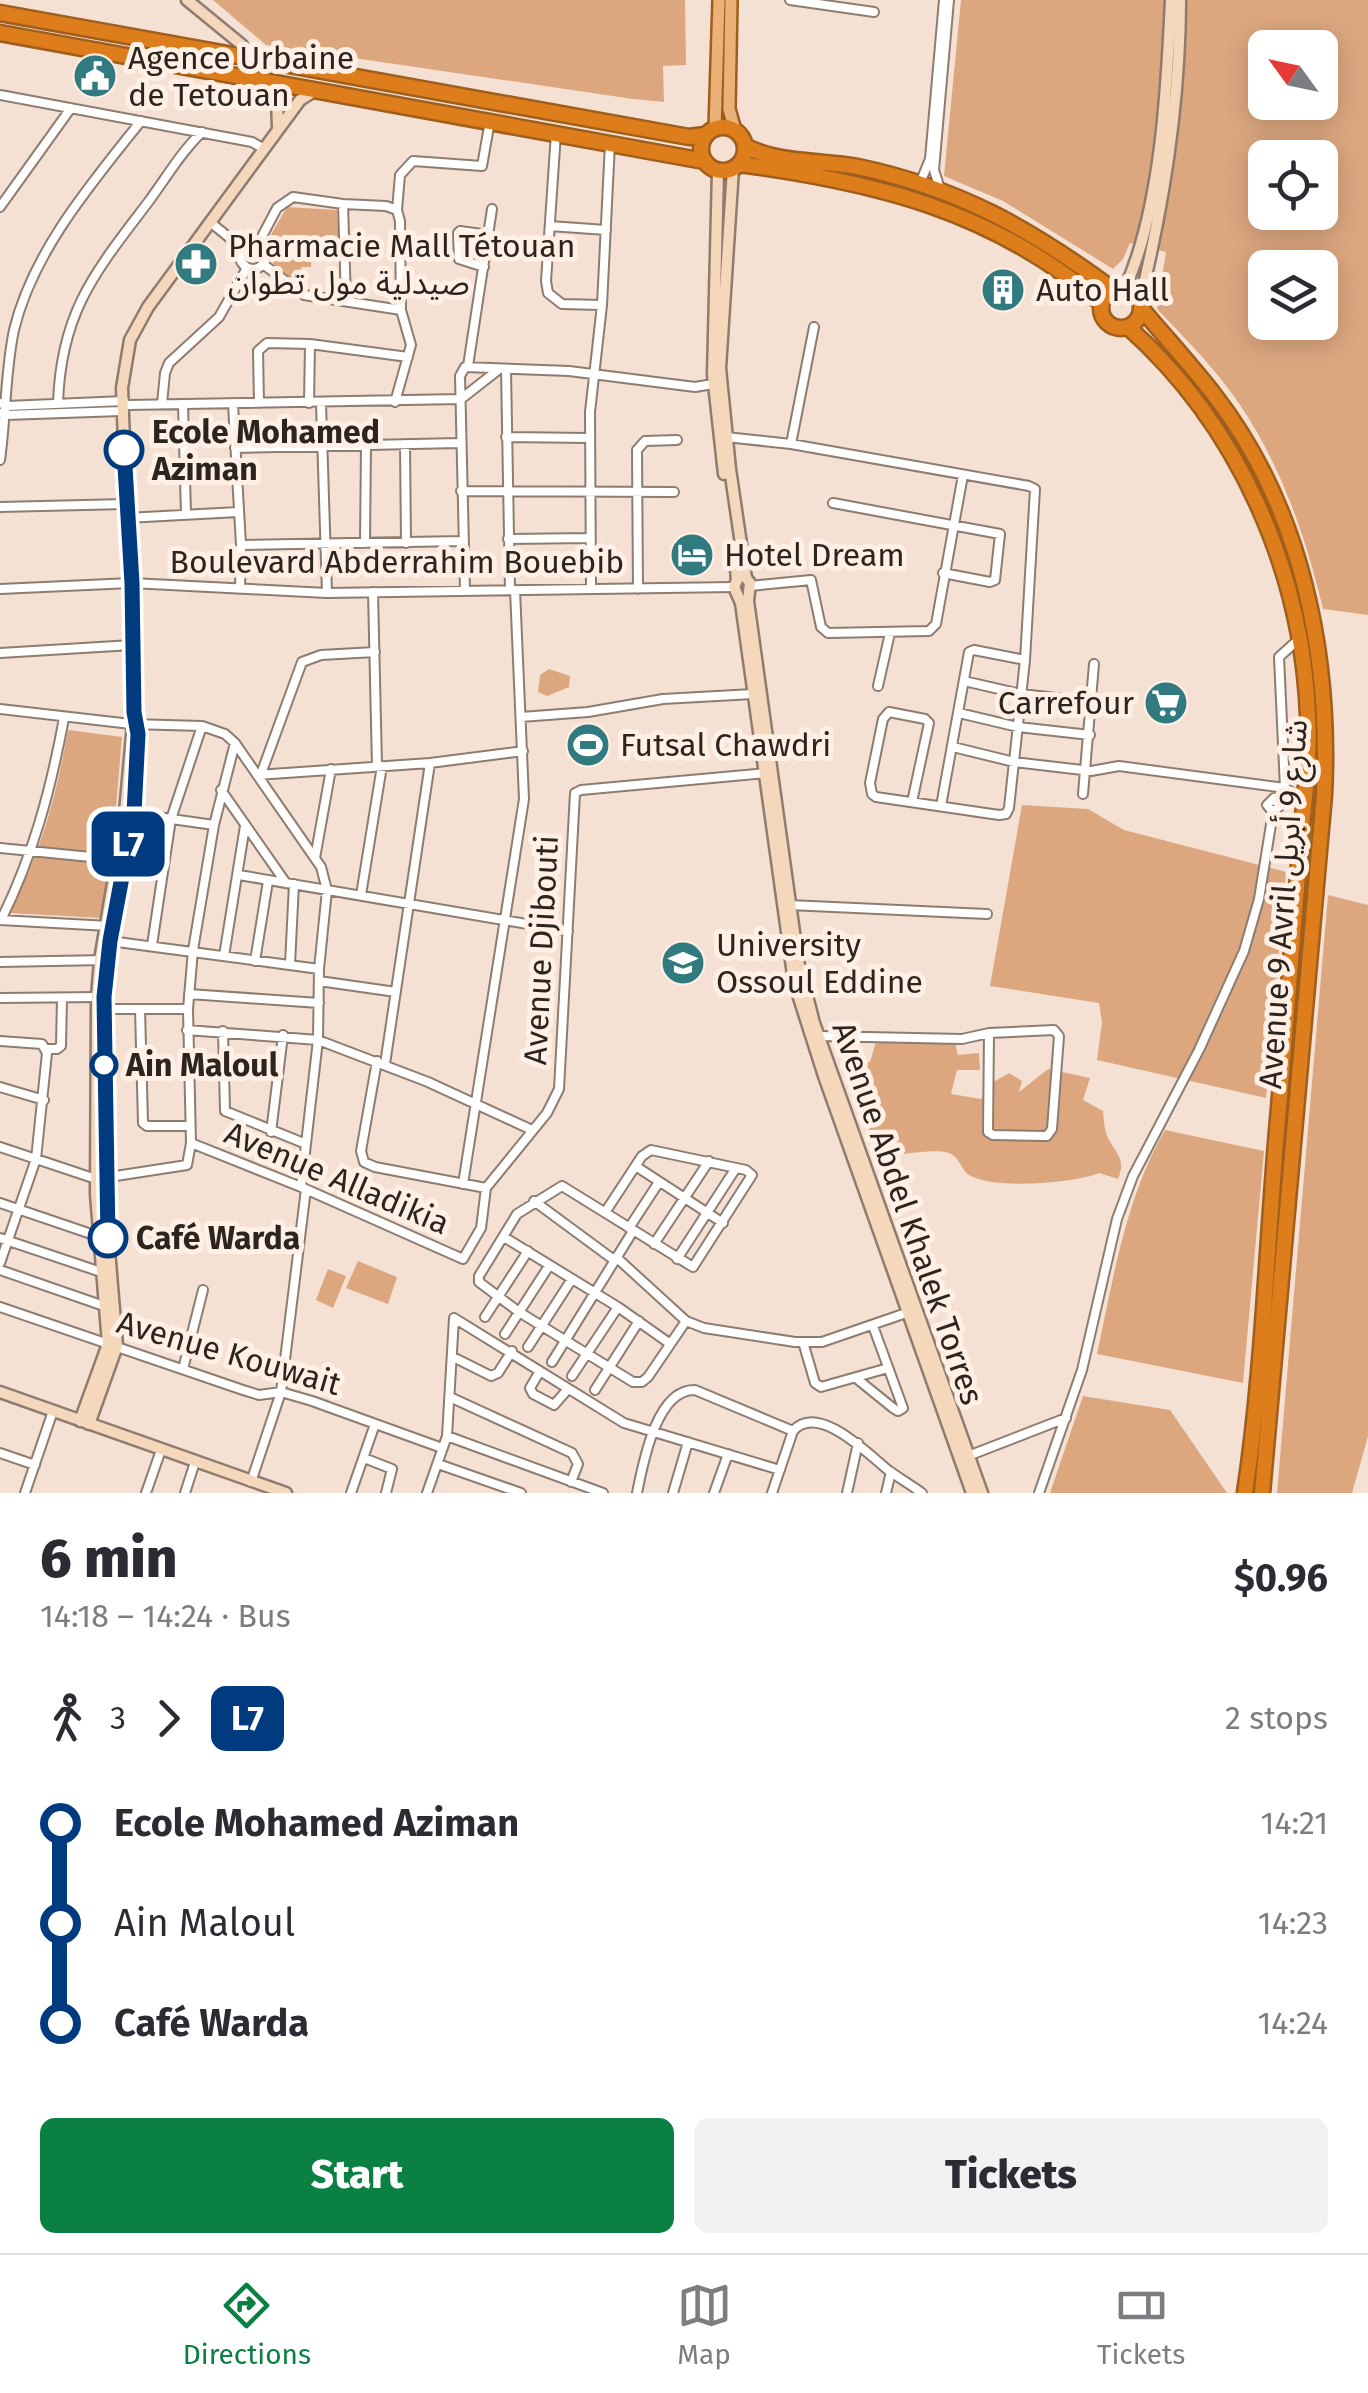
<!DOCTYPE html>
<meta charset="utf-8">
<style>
body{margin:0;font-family:"Fira Sans","Noto Sans Arabic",sans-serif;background:#f2f2f3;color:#2b2b33;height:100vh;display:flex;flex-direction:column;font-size:38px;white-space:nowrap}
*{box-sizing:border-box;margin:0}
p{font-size:32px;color:#7c7c81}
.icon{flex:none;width:55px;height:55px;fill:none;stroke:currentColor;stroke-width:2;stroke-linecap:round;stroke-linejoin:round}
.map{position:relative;height:1493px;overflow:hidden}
.side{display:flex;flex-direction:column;background:#fff;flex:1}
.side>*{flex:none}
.badge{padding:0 20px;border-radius:15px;font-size:35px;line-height:65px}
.needle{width:65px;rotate:303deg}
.fabs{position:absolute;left:1248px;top:30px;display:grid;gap:20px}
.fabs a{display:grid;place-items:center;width:90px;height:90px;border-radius:15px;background:#fff;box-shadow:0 5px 25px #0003;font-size:50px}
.map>.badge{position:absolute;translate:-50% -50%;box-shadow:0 0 0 5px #fff}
.legs{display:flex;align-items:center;gap:15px;height:110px;padding:0 40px;font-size:32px}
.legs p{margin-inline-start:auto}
.head{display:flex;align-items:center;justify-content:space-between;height:170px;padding:0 40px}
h1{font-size:55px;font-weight:800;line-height:75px}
.button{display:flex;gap:20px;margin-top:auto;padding:20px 40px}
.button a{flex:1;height:115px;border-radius:15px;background:#0b8043;color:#fff;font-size:40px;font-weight:800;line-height:115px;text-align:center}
.button a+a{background:#f2f2f3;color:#2b2b33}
ul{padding:0 40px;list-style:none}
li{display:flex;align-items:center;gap:35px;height:100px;font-size:38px}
li i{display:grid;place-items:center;width:15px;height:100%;margin:0 12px;background:currentColor}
li i::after{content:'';width:25px;height:25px;margin:-12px;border:8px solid;border-radius:50%;background:#fff}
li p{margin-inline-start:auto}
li:first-child i{background:linear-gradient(#0000 50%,currentColor 0)}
li:last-child i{background:linear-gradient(currentColor 50%,#0000 0)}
.menu{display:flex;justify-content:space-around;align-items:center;height:140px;border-top:2px solid #e1e1e2;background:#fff;font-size:28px;color:#7c7c81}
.menu a{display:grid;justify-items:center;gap:5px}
.menu .selected{color:#0b8043}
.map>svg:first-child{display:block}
</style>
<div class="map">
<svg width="1368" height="1493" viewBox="0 0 1368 1493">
<rect width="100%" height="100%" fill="#f4e1d3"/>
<path fill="#dca77f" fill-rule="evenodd" d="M213,0H685L686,65L663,66L664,102L633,99L266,45Z
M961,0H1368V615L1323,609C1303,525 1272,439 1215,372C1197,350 1177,330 1157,309L1166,252L1130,243L1123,259L1113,269L1003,201L944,176ZM1265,48H1320V102H1265ZM1265,158H1320V212H1265ZM1265,268H1320V322H1265Z
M287,207L337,210L339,243L312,245L311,267H302L294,280L273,264L274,252L268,240Z
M549,669L570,676L569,687L547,696L538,692L540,675Z
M68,730L122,737L112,854L101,918L9,913C41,852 56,798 68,730Z
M1022,805L1088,809L1124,830L1286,872L1266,1098L1097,1060L1102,1022L1099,1003L990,986Z
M1328,895L1368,905V1436L1352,1493H1277Z
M887,1037L954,1039L958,1055L979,1053L980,1070H957L951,1094L981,1099L990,1084L1009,1073L1022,1081L1019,1092L1048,1069L1090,1078L1083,1100L1103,1111C1104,1120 1104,1129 1108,1138C1117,1155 1126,1159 1118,1179L1099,1173C1076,1183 992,1190 969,1175C961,1170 960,1157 949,1153C935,1148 895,1156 879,1157L845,1062H870L876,1042Z
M1165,1130L1264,1151L1243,1383L1097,1354C1113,1279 1126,1197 1165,1130Z
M358,1261L397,1277L388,1304L346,1288Z
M328,1269L346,1276L333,1308L316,1300Z
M1083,1396L1170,1410L1227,1493H1050Z"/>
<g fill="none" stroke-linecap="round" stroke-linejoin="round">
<defs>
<path id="street" d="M790,0L874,12
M0,95L252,142L264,149
M556,133L546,281L548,293L562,304L602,305
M920,183L930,159L944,0
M940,189L934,170L949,0
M343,204L346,301
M0,207L71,108
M397,210L400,175L413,161L482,166L490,121
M210,222L242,248
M550,226L606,230
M240 256a13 13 0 1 1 26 0a13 13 0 1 1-26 0Z
M258,244L277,208L293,197L343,204L386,206L397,210L400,221L401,310L411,345L395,402
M263,264L304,295L401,310
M484,267L459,259L458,233L460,231L489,235
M468,366L492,209
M506,370L510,590
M0,403L7,406L124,401
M58,403C61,311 96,271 149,201C166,178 181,152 202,132
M259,403L258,351L267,343L310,344L408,357
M309,403L310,344
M321,403L327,593
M162,404L165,373L169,363L219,317L247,268
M183,404L186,514
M233,404L241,545L240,588
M128,405L461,399L498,370
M0,413L6,415L121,411L124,408
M506,437L589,438
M726,437L791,444L1029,486L1035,489L1025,660L1009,808L1006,814L999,815L876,797L872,794L870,783L883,719L889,712L925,719L929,723L912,802
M405,444L406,543
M791,444L814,327
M235,448L459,443
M0,460C6,418 5,372 14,330C33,251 92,183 141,121
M461,491L674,492
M833,503L1000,534L995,580L990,582L943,573
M0,507L126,504
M126,518L238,512
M508,539L590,538
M365,543L366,444
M241,545L463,541
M750,586L811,580L821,627L828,633L929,631L936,624L963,475
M0,589L131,583L327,593L734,587
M591,589L590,412L602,305L610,143
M638,589L637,450L645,441L677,440
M465,591L460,376L465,367L569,371L695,387L713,384
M373,592L377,766
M0,653L132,645
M964,681L1021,694L1092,702
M878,686L890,633
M0,709L131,724L202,726L225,734L235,743L321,867L327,890L319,969L318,1040L301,1187
M959,713L1018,727L1090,735
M521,717L588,712L663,699L753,694
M953,747L1014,762L1091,771L1119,766L1285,788L1304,800
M261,774L302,662L321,655L375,652
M257,775L430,763L523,751
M221,790L286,883
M1083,794L1094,664
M1278,800L1285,788L1279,657L1299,639
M941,806L969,652L974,650L1025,660
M129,813L214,825
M0,848L121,860
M315,858L331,769
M239,875L568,931
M361,895L382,766
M789,905L987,914
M0,920L109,926
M1,920C33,856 51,789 64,718
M110,941L319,969
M152,945L171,819L202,726
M224,956L245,826
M255,961L268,881
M0,962L105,960
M290,964L294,884
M319,981L396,992
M189,994L319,1003
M0,998L100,997
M104,1009H188
M140,1009L143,1123L147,1126H190
M187,1030L318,1040L428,1082L532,1130
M223,1031L225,1111L306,1144
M819,1036L962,1039L989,1033L1054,1030L1059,1036L1052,1129L1047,1136L993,1135L988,1132L989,1033
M0,1041L42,1044L47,1053L36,1159L0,1263
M46,1049H57L61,1046L62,998
M377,1061L361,1151L364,1162L375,1167L486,1188
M385,1064L430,763
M0,1087L44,1100
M271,1132L283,1035
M191,1143L301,1187L463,1259L481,1228L486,1188L547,1113L559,1089L575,793L581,790L766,773
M0,1147L96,1179L187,1165L191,1143L188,1009L193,950L214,825L235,743
M637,1167L723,1223
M463,1184L524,799L515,590
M534,1201L614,1260
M0,1203L100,1237
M606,1211L642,1156L651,1150L746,1170L752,1175L693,1267L562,1186L517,1214L479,1276V1282L519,1312L633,1382H642L648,1377L686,1321
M629,1228L659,1182
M504,1237L618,1307L669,1343
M0,1238L101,1272
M654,1244L709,1161
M616,1257L686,1321L704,1328L795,1342H822L909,1312
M677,1259L736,1168
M0,1270L104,1306
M0,1307L243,1390L259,1395L281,1392L312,1401L442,1448
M485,1317L528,1251
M505,1334L549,1266
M803,1342L815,1383L821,1387L888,1368
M528,1347L572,1279
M453,1357L491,1376L498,1373L512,1351
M552,1362L633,1231
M183,1369L203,1290
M540,1371L530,1388L533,1394L554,1405L568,1389
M572,1376L618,1307
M856,1378L893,1408L898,1411L903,1408L873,1326
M595,1390L639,1321
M452,1398L572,1453L578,1464L571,1482
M447,1436L603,1493
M0,1453L35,1465
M968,1456L1066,1418
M364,1458L392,1469L386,1493
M438,1464L521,1493
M251,1482L281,1392L306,1189
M25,1493L53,1411
M146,1493L161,1450
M185,1493L195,1462
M351,1493L375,1424
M427,1493L447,1436L454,1318L624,1423L780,1470
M637,1493C643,1464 656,1389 695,1390L793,1431
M673,1493L688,1442
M714,1493L728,1454
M772,1493L793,1431C818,1402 868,1454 888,1470C899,1478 911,1485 922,1493
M847,1493L858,1443
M886,1493L891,1472
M1039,1493L1082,1370L1117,1219L1133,1176L1199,1050L1244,951L1259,899L1273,812L1280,806L1274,798L1267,805L1273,812"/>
<path id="secondary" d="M187,0L242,45L244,57
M262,82L277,98L278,128
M733,169L720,368L730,469L746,578L750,583L748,601L798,961L814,1023L982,1493
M718,171L713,375L724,474
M1125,288C1161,209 1167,87 1171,0
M1140,301C1164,203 1180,101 1180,0
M734,546L737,580L734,587L741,603L794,982L824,1076L972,1493
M104,1028L106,967L134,813L136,718
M0,1392L286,1493
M80,1421L108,1344L96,1194L97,997L100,960L125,812L134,713L122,388L130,340L148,307L300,100L316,90
M89,1424L117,1346L108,1238L104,1135"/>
<path id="primary" d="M731,0L729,109L735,130
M715,128L719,0"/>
<path id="highway" d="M0,13L689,137L705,135
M0,33L704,161
M701 149a22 22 0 1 1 44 0a22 22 0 1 1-44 0Z
M745,146C778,164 821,160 858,167C958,188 1031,229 1112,289
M739,164C876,182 994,211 1101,303
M1101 308a20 20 0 1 1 40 0a20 20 0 1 1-40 0Z
M1141,308C1166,338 1192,366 1215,396C1302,509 1331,656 1324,795L1262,1493
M1128,327C1238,425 1302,569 1308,715C1311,760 1303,806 1300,851C1293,937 1286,1022 1279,1108C1267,1236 1264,1366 1245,1493"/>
</defs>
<use href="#street" stroke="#8d7c6f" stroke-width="12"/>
<use href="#secondary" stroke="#8d7c6f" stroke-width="15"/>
<use href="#primary" stroke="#9f5e1c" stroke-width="16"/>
<use href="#highway" stroke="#9f5e1c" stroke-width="19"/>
<use href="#street" stroke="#fff" stroke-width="8"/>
<use href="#secondary" stroke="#f5d8bb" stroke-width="10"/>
<use href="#primary" stroke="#ebb176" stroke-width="11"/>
<use href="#highway" stroke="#dd7d1b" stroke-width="14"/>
</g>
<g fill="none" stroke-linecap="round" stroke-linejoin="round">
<defs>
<path id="line-1" d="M108,1238L104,997L110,941L134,813L138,734L134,712L132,583L124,450"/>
</defs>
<use href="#line-1" stroke="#fff" stroke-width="22"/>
<use href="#line-1" stroke="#003b80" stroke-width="15"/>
</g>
<defs>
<symbol id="civic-disc" viewBox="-11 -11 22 22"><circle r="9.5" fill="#317a7f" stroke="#ffefe4"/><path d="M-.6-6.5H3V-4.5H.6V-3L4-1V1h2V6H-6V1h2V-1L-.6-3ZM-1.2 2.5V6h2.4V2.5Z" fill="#fff"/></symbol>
<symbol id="pharmacy-disc" viewBox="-11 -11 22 22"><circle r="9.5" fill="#317a7f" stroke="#ffefe4"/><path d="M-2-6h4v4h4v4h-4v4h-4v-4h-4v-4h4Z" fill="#fff"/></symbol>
<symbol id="building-disc" viewBox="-11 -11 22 22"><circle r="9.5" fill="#317a7f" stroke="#ffefe4"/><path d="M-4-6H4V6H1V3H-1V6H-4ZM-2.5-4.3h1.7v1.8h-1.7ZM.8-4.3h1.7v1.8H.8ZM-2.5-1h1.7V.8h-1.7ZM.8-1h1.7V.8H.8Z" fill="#fff"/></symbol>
<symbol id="hotel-disc" viewBox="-11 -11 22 22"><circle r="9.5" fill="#317a7f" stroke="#ffefe4"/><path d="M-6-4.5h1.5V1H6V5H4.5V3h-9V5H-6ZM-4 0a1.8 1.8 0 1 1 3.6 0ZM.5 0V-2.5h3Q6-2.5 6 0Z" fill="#fff"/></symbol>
<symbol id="supermarket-disc" viewBox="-11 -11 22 22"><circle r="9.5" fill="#317a7f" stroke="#ffefe4"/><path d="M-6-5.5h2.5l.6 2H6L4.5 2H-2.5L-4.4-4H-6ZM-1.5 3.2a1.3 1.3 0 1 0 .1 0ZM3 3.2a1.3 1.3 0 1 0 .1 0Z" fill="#fff"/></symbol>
<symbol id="stadium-disc" viewBox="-11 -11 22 22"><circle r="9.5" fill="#317a7f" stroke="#ffefe4"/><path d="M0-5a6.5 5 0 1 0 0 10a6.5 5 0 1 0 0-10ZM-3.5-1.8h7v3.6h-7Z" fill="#fff"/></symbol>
<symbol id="university-disc" viewBox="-11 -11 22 22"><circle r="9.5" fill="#317a7f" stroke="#ffefe4"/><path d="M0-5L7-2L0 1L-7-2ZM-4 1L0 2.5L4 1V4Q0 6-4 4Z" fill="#fff"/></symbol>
</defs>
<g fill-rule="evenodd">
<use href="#civic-disc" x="70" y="51" width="50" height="50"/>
<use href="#pharmacy-disc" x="171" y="239" width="50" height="50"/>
<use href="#building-disc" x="978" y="265" width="50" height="50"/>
<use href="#hotel-disc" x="667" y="530" width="50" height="50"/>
<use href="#supermarket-disc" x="1141" y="678" width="50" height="50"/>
<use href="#stadium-disc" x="563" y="720" width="50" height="50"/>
<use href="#university-disc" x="658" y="938" width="50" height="50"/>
</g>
<g fill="#fff" stroke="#003b80" stroke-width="5">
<circle cx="124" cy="450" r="18"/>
<circle cx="104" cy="1065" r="12"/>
<circle cx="108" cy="1238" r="18"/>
</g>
<g text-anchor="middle" stroke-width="10" stroke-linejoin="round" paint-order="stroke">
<g font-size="32" fill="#2b241f" stroke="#ffefe4" text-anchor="start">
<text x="128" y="69">Agence Urbaine<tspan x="128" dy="37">de Tetouan</tspan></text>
<text x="228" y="257">Pharmacie Mall Tétouan<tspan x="228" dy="37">صيدلية مول تطوان</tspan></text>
<text x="1036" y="301">Auto Hall</text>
<text x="724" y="566">Hotel Dream</text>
<text x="1134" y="714" text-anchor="end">Carrefour</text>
<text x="620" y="756">Futsal Chawdri</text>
<text x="716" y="956">University<tspan x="716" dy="37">Ossoul Eddine</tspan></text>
</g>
<g font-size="32" font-weight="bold" fill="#2b241f" stroke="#ffefe4" text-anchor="start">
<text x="152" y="443">Ecole Mohamed<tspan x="152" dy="37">Aziman</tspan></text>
<text x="126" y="1076">Ain Maloul</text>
<text x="136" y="1249">Café Warda</text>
</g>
<g font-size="32" fill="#2b241f" stroke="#ffefe4">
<text x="397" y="573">Boulevard Abderrahim Bouebib</text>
<text transform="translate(1283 904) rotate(-86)" y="11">Avenue 9 Avril شارع 9 أبريل</text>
<text transform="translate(541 950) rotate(-87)" y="11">Avenue Djibouti</text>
<text transform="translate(337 1178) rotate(23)" y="11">Avenue Alladikia</text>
<text transform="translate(908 1213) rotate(71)" y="11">Avenue Abdel Khalek Torres</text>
<text transform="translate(229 1353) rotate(16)" y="11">Avenue Kouwait</text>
</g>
</g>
</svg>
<div class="fabs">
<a><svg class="needle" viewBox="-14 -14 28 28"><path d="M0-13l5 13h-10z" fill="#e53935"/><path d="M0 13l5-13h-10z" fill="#7c7c81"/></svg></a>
<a><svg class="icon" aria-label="locate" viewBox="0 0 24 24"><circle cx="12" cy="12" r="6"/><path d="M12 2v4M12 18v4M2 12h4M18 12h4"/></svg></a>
<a><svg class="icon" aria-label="layers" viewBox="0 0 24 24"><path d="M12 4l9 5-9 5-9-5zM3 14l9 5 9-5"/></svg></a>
</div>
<b class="badge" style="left:128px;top:844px;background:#003b80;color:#fff">L7</b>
</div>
<section class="side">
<div class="head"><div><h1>6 min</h1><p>14:18 – 14:24 · Bus</p></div><b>$0.96</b></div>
<div class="legs"><svg class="icon" aria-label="walk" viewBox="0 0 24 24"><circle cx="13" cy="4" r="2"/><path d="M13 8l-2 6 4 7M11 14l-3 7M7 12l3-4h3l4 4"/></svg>3<svg class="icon" aria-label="forward" viewBox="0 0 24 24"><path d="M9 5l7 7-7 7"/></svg><b class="badge" style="background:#003b80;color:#fff">L7</b><p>2 stops</p></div>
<ul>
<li><i style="color:#003b80"></i><b>Ecole Mohamed Aziman</b><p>14:21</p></li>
<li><i style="color:#003b80"></i><span>Ain Maloul</span><p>14:23</p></li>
<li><i style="color:#003b80"></i><b>Café Warda</b><p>14:24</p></li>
</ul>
<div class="button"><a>Start</a><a>Tickets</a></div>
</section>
<nav class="menu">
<a class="selected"><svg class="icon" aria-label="directions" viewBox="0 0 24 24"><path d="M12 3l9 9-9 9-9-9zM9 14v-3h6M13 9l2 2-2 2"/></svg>Directions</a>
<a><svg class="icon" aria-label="map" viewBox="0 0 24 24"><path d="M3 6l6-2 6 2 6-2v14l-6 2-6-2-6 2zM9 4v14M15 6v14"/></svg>Map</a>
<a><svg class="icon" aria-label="tickets" viewBox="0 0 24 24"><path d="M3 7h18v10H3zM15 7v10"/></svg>Tickets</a>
</nav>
